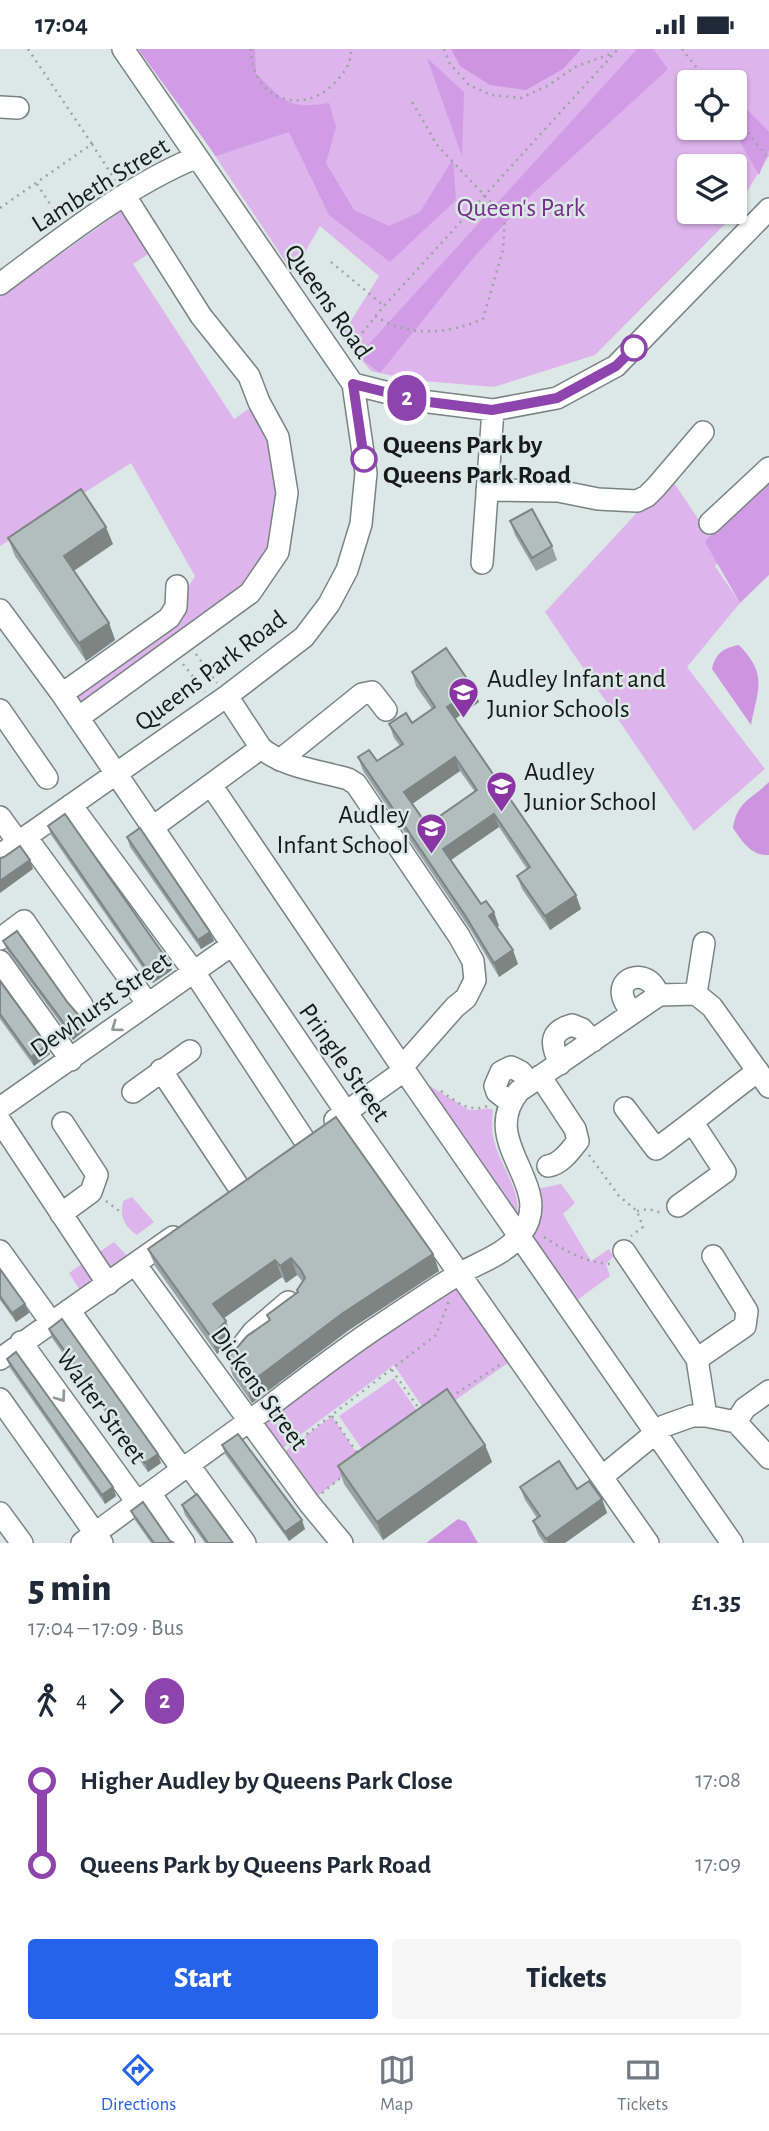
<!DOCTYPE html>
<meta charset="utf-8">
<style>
body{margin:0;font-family:"Alegreya Sans",sans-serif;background:#f6f6f7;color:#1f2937;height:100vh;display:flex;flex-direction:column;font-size:26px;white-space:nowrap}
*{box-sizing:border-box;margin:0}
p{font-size:23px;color:#747a83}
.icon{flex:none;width:38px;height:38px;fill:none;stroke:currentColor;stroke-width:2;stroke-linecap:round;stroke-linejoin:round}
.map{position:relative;height:1494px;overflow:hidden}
.side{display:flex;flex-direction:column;background:#fff;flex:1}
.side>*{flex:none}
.badge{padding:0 14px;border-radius:23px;font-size:24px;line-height:46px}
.buttons{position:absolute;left:677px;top:21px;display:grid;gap:14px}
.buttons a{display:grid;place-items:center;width:70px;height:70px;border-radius:7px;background:#fff;box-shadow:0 2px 5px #0004;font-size:35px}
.map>.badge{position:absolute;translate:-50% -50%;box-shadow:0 0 0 4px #fff}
.legs{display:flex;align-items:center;gap:10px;height:77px;padding:0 28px;font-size:23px}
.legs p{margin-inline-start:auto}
.overview{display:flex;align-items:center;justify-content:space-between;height:119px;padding:0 28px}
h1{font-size:38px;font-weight:800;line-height:52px}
.action{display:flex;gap:14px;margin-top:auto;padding:14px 28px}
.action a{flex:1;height:80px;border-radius:7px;background:#2563eb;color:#fff;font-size:28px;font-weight:800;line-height:80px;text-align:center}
.action a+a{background:#f6f6f7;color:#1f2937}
ul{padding:0 28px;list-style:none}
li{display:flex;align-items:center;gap:24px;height:84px;font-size:26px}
li i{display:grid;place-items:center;width:10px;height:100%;margin:0 9px;background:currentColor}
li i::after{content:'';width:18px;height:18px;margin:-9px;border:5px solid;border-radius:50%;background:#fff}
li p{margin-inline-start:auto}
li:first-child i{background:linear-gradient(#0000 50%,currentColor 0)}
li:last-child i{background:linear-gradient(currentColor 50%,#0000 0)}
.status{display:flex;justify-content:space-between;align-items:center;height:49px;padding:0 35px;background:#fff;direction:ltr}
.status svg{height:19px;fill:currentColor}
.dock{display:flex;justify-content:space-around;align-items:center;height:98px;border-top:2px solid #e0e1e3;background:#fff;font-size:19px;color:#747a83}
.dock a{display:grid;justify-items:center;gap:4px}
.dock .active{color:#2563eb}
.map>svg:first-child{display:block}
</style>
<div class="status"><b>17:04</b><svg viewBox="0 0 49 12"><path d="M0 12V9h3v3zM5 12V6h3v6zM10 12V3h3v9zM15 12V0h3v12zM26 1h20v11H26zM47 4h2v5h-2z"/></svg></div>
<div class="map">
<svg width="769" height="1494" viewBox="0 0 769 1494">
<rect width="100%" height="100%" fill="#dce8e6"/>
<path fill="#ddb4eb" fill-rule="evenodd" d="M144,0H769V107L735,162V117H690V163H734L729,171L595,306L494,338L412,331L371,322L341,288L379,227L320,177L293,224ZM690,33H735V79H690Z
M123,161L151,203L133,215L234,370L259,353L278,388V503L222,563L78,669L62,645L169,569L195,527L131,414L0,497V248Z
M670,428L724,508L715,517L740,554L687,618L765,720L694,782L545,563Z
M422,1032L469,1061C478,1062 485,1058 493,1061C492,1073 491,1084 495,1095C501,1118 524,1145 516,1170Z
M561,1135L575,1154L563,1165L591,1212L609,1200L613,1208L606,1215L610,1227L569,1257L520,1186L527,1142Z
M132,1148L154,1173L137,1186C123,1177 120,1167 123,1152Z
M114,1193L135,1215L86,1250L69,1224Z
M459,1226L515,1309L430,1369L394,1316L276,1404L253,1374Z
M394,1329L419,1365L364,1403L339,1367Z
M332,1367L362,1412L309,1454L276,1409Z"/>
<path fill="#d29be6" d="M138,0H255L256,24C283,52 288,61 329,54L336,78L326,114L354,161L389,177L420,163L453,110L456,151L390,213L329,166L289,83L216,107Z
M637,0H653L668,20L532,145L474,208L380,324L358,307Z
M427,9L464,43L462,107Z
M736,49L769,83V101L759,126L732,79H735Z
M769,416V526L740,554L705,493Z"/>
<path fill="#cd95e0" d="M451,0H581L563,20L526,41L490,36L460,17Z
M739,596C768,626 758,639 751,676L712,620C716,604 723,599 739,596Z
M769,733V806C751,807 742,792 733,779C737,752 752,750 769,733Z
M458,1470L466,1473L478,1494H426Z"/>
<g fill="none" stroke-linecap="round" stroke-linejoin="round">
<defs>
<path id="minor" d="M123,0L353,335L421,352L493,361L557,349L616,317L769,160
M0,58L18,59
M0,235C62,189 125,138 197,108
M487,441L558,442L598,450L637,452L647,447L656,438L703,383
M710,474L769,419
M482,514L493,361
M0,561L62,645L346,1063L648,1494
M62,645L169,569L176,558L177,537
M227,647L261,699C284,718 320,722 348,730L356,735L459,887L473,912L475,931L466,949L455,958L402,1018
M0,661L47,729
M78,669L250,544L278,503L287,444L278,388L259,353L249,327L201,267L125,147
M280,711L362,645L372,643L386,661
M211,736L402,1018L732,1494
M71,756L194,923L305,1092
M0,768L18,793
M153,778L261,699
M26,788L148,955
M0,806L227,647L304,588L329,555L347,521L361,475L366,424L353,335
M0,890L24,872L82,956
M0,912L71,1011
M696,945L704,894
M631,964C629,959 624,953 623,948C618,932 636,923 649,932C654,935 656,941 659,946
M560,1015C551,996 548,983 572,976L582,980L593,992
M161,1021L240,1140
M540,1027L575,1080L578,1092C570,1102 561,1115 548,1117
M133,1043L190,1002
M510,1053L497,1043L495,1037L501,1023L511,1018L521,1023L530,1034
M0,1059L232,896
M625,1059L656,1100C691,1075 723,1048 758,1022
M335,1071L405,1021
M0,1072L108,1235
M678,1157L725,1123L693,1074
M61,1165L91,1143L97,1126L63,1074
M0,1202L51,1273
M624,1202L697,1310L706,1367
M135,1215L309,1454L342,1494
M69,1261L182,1420
M21,1293L137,1453
M237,1304L253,1283L288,1253
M0,1310L173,1188
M697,1310L745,1277L747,1262L713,1207
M0,1350L102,1494
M736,1373L745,1359L769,1342
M188,1415L245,1494
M603,1427L664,1377L692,1367H706L736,1373L769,1409
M150,1444L184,1494
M0,1464L22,1494
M82,1494C144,1448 205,1404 267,1359C301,1333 335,1307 370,1283C399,1264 429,1243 459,1225C480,1213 506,1205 521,1185C558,1137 476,1094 519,1042L659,946L696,945L712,958L769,1038"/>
</defs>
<use href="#minor" stroke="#798482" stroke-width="24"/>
<path stroke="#9ba4a3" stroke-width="2.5" stroke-dasharray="2 5" stroke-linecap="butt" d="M28,0L92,95
M251,0C251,53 307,69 339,29C347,19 351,13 351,0
M444,0L450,15L469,36L491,46L521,49L547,37L577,17L611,5
M682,0L708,33
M735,67L769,110
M37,135L59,169
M0,159L92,95L115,131
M331,213L384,257
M375,267C409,289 448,285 483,270L503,201L505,168L437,96L411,51
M349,300L384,257L618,0
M196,605L217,634
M183,615L205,643
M441,1042C457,1053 468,1064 488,1057
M589,1106L619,1147L637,1162L643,1178L631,1187
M106,1152L122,1164
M637,1162L649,1160L661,1164
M544,1188C565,1202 586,1214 611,1215
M392,1321L420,1361
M451,1348L501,1315
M332,1367L358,1405
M290,1398L436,1286L449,1252
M322,1444L344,1426"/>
<use href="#minor" stroke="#fff" stroke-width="21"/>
</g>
<path fill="#99a3a1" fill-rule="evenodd" d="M510,472L552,497L557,511L536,522L515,486Z
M8,489L113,495L74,522L109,574L115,591L86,612L15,507Z
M412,623L474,640L479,653L455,670L581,860L550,881L522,840L517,827L527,820L499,778L451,811L481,855L499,877L497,878L518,915L499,928L470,880L363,722L358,708L377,712L400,697L394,689L389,675L412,674L432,660L416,637ZM460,722L475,743L427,776L412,755Z
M48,777L168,912L172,921L153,934L51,786Z
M127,788L210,883L214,892L201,900L130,798Z
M3,892L86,980L73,991L7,901Z
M0,932L50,1005L34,1017L0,970Z
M148,1200L433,1205L439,1222L349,1281L252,1354L233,1327L227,1310L269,1272L267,1266L298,1244L303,1233L297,1226L286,1234L282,1228L223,1269L232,1289L217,1305L155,1217Z
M0,1220L25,1255L29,1264L16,1273L0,1251Z
M49,1280L161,1414L148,1423L52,1289Z
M7,1310L116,1447L105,1455L10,1319Z
M222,1396L305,1480L289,1492L225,1405Z
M485,1396L492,1413L383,1491L344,1435L338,1417Z
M520,1438L577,1440L602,1450L607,1464L565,1494H544L538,1485L533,1472L537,1469L525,1451Z
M182,1456L233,1494H205L185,1466Z
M131,1462L170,1492L174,1494H151L135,1471Z"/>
<path fill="#7d8583" d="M106,478L113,495L70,524L64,507Z
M109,574L115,591L86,612L79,594Z
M474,640L479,653L452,672L447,658Z
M455,708L460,722L409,757L404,743Z
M494,765L499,778L448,813L443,800Z
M30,811L33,820L0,844V832Z
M576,846L581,860L550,881L545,867Z
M494,863L499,877L494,880L489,867Z
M210,883L214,892L201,900L198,891Z
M513,901L518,915L499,928L494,914Z
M168,912L172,921L153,934L150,925Z
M83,971L86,980L73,991L69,981Z
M47,996L50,1005L34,1017L31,1008Z
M433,1205L439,1222L349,1281L252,1354L246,1337L343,1264Z
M291,1209L297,1226L286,1234L280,1217Z
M275,1211L282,1228L220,1272L213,1255Z
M25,1255L29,1264L16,1273L12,1264Z
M226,1272L232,1289L217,1305L211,1288Z
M485,1396L492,1413L383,1491L377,1473Z
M158,1405L161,1414L148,1423L145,1414Z
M113,1438L116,1447L105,1455L102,1446Z
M602,1450L607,1464L565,1494H548L546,1490Z
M302,1471L305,1480L289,1492L285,1483Z"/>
<path fill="#b2bebb" stroke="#7d8583" stroke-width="2" fill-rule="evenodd" d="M81,440L106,478L64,507L109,574L79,594L8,489Z
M532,460L552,497L532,509L510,472Z
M446,599L474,640L447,658L576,846L545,867L517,827L530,818L494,765L443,800L481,855L486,852L494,863L489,867L513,901L494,914L465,866L358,708L369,701L377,712L403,695L389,675L406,664L412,674L435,658L412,623ZM455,708L477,741L427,776L404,743Z
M65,765L168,912L150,925L48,777Z
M140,779L210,883L198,891L127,788Z
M20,797L30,811L0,832V809L4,808Z
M17,882L68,954L83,971L69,981L3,892Z
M0,932L47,996L31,1008L0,965Z
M336,1068L433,1205L343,1264L246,1337L227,1310L247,1287L270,1271L267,1266L298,1243L297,1241L305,1229L301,1221L291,1209L280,1217L275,1211L213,1255L226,1272L211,1288L148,1200Z
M0,1220L25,1255L12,1264L0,1247Z
M62,1270L158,1405L145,1414L49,1280Z
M16,1303L113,1438L102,1446L7,1310Z
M447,1340L485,1396L377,1473L338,1417Z
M238,1385L302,1471L285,1483L222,1396Z
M559,1412L577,1440L589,1432L602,1450L546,1490L533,1472L540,1467L520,1438Z
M197,1445L233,1494H208L182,1456Z
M143,1453L170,1492L174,1494H154L131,1462Z"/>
<defs><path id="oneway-chevron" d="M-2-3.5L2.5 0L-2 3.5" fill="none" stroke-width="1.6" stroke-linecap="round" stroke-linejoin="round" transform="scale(1.75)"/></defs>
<g stroke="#969898">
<use href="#oneway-chevron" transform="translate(116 978) rotate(144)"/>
<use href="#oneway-chevron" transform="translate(61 1348) rotate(54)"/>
</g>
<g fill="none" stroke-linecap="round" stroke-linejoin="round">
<defs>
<path id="line-1" d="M364,410L353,335L421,352L492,361L557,349L616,317L634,299"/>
</defs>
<use href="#line-1" stroke="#fff" stroke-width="16"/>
<use href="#line-1" stroke="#8e44ad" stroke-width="10"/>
</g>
<defs>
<symbol id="school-pin" viewBox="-11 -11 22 30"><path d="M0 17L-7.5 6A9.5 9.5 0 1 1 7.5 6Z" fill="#8935a3" stroke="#dce8e6"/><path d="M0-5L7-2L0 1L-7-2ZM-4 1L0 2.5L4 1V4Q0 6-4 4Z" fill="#fff"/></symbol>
</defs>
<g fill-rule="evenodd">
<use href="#school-pin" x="446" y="626" width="35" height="47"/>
<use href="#school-pin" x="484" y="720" width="35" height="47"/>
<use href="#school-pin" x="414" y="762" width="35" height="47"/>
</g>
<g fill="#fff" stroke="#8e44ad" stroke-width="3.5">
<circle cx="634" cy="299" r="12"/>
<circle cx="364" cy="410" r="12"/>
</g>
<g text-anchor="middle" stroke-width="5" stroke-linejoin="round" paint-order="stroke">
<g font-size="26" fill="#161a19" stroke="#dce8e6">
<text transform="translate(100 135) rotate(-32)" y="9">Lambeth Street</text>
<text transform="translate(329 252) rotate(55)" y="9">Queens Road</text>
<text transform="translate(210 621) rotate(-37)" y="9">Queens Park Road</text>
<text transform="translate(100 955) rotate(-35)" y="9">Dewhurst Street</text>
<text transform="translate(345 1013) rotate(55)" y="9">Pringle Street</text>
<text transform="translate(260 1339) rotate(54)" y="9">Dickens Street</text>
<text transform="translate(102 1357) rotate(54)" y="9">Walter Street</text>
</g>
<g font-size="26" fill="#743189" stroke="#dce8e6">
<text x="521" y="167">Queen's Park</text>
</g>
<g font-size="26" font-weight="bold" fill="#161a19" stroke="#dce8e6" text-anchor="start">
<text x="383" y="404">Queens Park by<tspan x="383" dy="30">Queens Park Road</tspan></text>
</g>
<g font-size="26" fill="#161a19" stroke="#dce8e6" text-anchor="start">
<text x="487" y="638">Audley Infant and<tspan x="487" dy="30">Junior Schools</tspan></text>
<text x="524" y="731">Audley<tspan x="524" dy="30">Junior School</tspan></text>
<text x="409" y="774" text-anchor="end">Audley<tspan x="409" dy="30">Infant School</tspan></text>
</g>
</g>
</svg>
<div class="buttons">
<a><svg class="icon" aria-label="locate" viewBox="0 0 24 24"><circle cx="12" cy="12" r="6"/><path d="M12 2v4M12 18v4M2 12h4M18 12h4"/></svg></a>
<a><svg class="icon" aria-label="layers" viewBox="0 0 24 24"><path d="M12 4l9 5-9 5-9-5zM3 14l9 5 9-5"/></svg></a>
</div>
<b class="badge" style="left:407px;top:349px;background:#8e44ad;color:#fff">2</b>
</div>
<section class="side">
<div class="overview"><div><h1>5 min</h1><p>17:04 – 17:09 · Bus</p></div><b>£1.35</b></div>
<div class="legs"><svg class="icon" aria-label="walk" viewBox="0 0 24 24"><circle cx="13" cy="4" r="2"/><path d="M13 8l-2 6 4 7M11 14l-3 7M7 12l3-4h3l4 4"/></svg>4<svg class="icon" aria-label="forward" viewBox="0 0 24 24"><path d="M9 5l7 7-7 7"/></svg><b class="badge" style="background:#8e44ad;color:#fff">2</b></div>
<ul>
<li><i style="color:#8e44ad"></i><b>Higher Audley by Queens Park Close</b><p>17:08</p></li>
<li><i style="color:#8e44ad"></i><b>Queens Park by Queens Park Road</b><p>17:09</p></li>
</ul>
<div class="action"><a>Start</a><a>Tickets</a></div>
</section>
<nav class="dock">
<a class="active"><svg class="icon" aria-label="directions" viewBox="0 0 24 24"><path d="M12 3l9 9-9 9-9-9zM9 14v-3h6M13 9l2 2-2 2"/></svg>Directions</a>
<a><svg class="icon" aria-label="map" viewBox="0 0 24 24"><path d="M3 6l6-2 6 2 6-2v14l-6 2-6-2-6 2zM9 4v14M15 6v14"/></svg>Map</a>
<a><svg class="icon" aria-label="tickets" viewBox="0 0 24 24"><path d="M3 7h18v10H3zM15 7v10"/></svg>Tickets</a>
</nav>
